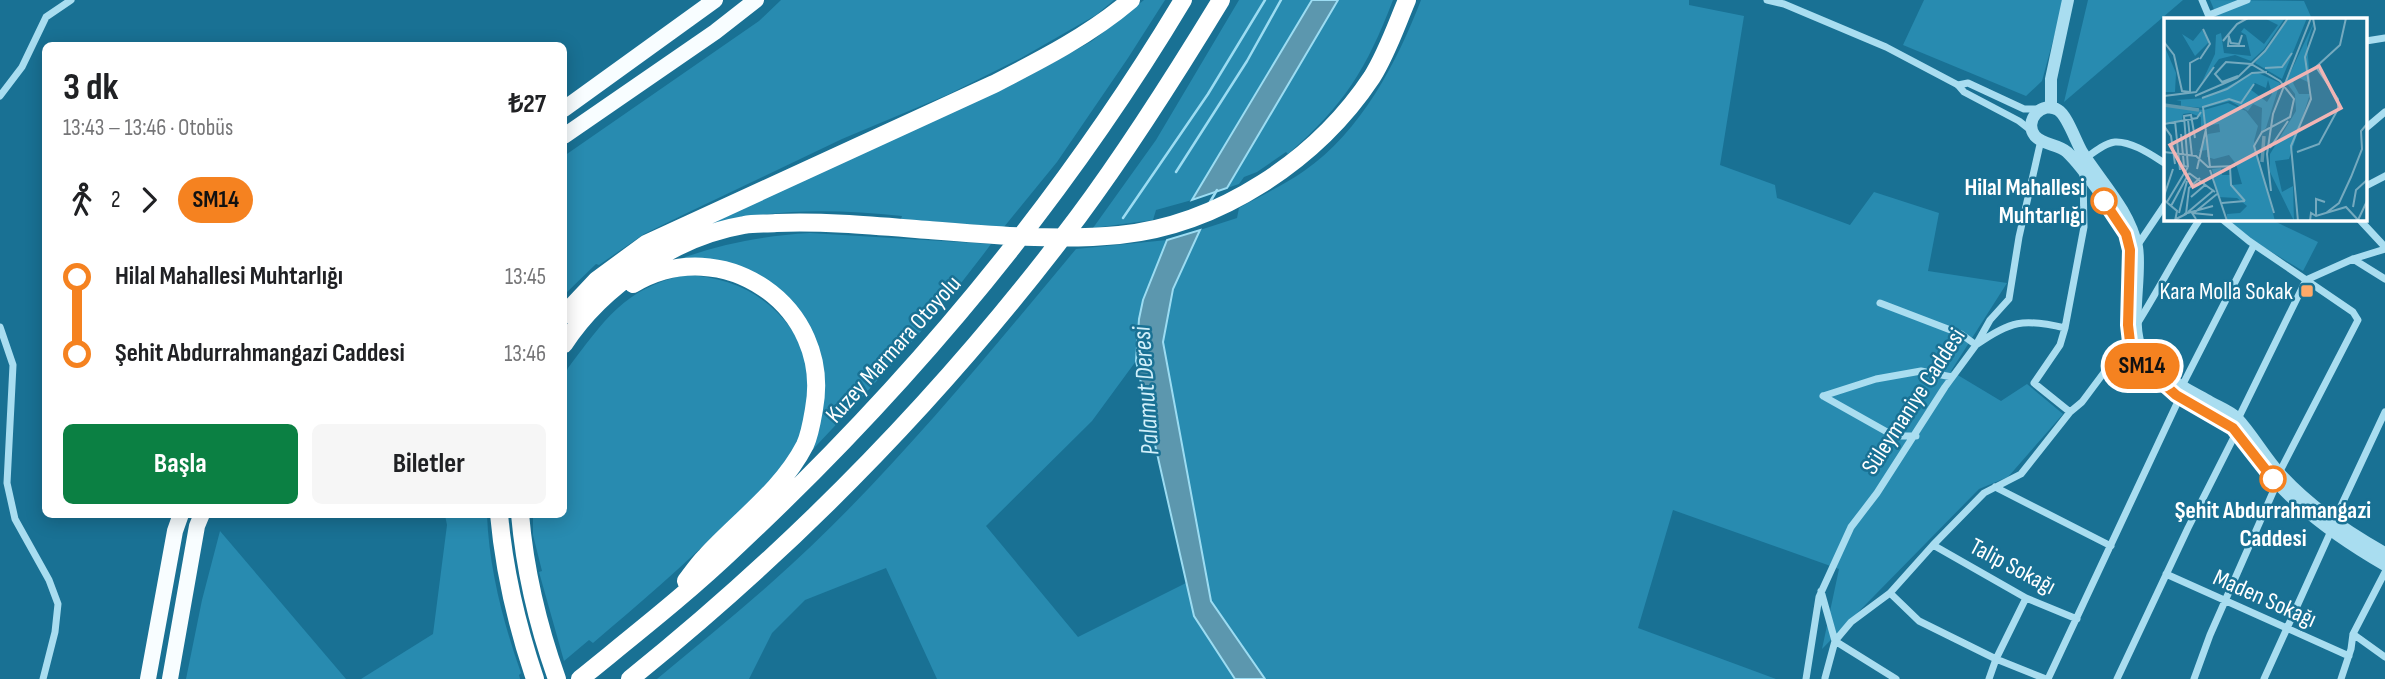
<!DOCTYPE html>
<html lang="tr">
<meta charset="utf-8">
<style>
body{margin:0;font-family:"Sofia Sans Condensed",sans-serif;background:#f6f6f6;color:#202124;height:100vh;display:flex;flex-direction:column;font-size:26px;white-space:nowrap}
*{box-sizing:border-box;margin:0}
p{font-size:23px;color:#757577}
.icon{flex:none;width:38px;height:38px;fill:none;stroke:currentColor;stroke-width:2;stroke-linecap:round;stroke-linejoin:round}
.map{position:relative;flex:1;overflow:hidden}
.sheet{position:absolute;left:42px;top:42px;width:525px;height:476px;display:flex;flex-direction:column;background:#fff;border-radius:10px;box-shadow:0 4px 18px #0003}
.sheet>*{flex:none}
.badge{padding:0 14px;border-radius:23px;font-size:24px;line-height:46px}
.map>.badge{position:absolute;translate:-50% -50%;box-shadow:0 0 0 4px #fff}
.legs{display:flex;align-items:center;gap:10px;height:77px;padding:0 21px;font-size:23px}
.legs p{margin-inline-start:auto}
.overview{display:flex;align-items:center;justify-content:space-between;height:119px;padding:0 21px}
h1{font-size:38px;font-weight:700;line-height:52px}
.button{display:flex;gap:14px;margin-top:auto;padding:14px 21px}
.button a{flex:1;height:80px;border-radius:10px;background:#0b8043;color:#fff;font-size:28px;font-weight:700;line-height:80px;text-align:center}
.button a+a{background:#f6f6f6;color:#202124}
ul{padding:0 21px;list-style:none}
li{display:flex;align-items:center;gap:24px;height:77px;font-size:26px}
li i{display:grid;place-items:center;width:10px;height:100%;margin:0 9px;background:currentColor}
li i::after{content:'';width:18px;height:18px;margin:-9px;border:5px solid;border-radius:50%;background:#fff}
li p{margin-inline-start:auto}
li:first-child i{background:linear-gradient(#0000 50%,currentColor 0)}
li:last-child i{background:linear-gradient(currentColor 50%,#0000 0)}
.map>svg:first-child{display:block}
</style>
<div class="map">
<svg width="2385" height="679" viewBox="0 0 2385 679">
<rect width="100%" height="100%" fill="#197194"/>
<path fill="#288bb0" d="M781,0H1114L1096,15L1021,58L947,95L842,139L689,212L644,234L599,265L596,264L564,295V156L759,21Z
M1144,0H1165L1128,58L1057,162L1004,227L901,219L902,216C833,209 775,208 707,225L1027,77L1092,41Z
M1239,0H1312L1192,200L1156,210L1153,220L1093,228L1156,140Z
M1338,0H1393C1366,70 1345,104 1288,154L1286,152L1257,172L1244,177L1239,184L1227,188Z
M1421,0H1689V5L1744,16L1720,165L1775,185L1777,198L1850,225L1874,192L1939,213L1928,271L2007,283L1951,371L2001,401L2027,384L2063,414L2008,477L1979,489L1822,649L1839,569L1673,510L1638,628L1776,679H1265L1211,601L1163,342L1173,289L1200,230L1237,218L1239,208C1260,196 1284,185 1304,171C1361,132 1397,62 1421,0Z
M1924,0H2064L2042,81L2026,96L1903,45Z
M2088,0H2183L2064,102Z
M2210,0L2304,1L2312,19H2218Z
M2217,219H2270L2318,242L2303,271Z
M810,233L991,244C933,323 868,391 801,462L821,408L783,296L672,262C718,244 761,236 810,233Z
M1167,240L1143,300L1139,319L1136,361L1092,421L986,526L1078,637L1186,583L1194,616L1235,679H937L886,568L805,600L772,633L749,679H657C695,647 734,616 771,583C884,483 980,364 1076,249Z
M685,275C729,277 763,292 790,327C818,364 812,420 789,457C773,482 749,503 727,523C684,565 639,604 593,643L589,640L564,661L539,572L542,571L533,535V515L564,514V378L568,368C604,321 624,288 685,275Z
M445,515H487C489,568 503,622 521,673L519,675L520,679H361L433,634L447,525Z
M220,531L346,679H186L202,600Z"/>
<path fill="#5c97ae" stroke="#9cdcf2" stroke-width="2" d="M1312,0H1338L1227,188L1192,200Z
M1200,230L1173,289L1163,342L1211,601L1265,679H1235L1194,616L1136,361L1139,319L1143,300L1167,240Z"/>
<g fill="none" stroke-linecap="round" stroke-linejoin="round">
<path stroke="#9cdcf2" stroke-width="2.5" d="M1176,172L1247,61L1281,0
M1210,202L1217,190
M1123,218L1208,94L1265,0"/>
<path stroke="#a9ddf0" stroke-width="7" d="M1767,0L1784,4L1886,47L1958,85L1964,92L2019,121L2033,132
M2202,0L2210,19
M2209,15L2247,0
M2366,41L2385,38
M1958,85L1968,83L2024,109H2038
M0,96L22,67L46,17L71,0
M2366,128L2385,112
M2086,158C2094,152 2105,143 2115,142C2132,141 2153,156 2166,164
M2366,186L2385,176
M2222,219L2249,241L2353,312L2358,320L2279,473
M2359,219L2385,247
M2137,246L2166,203
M2353,259L2385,279
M2306,280L2353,259L2385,249
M1880,303L1961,334L1976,345C2010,321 2023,318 2065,328
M2137,324C2159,289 2177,253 2200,219
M0,327L13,365L7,483L15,519L49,580L58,604L55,632L43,679
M2182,386L2254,245
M1823,396L1876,379L1921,371L1952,377
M1823,396L1887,432L1899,436H1916
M2070,412L2034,383L2060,345L2065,328L2084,227L2083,175
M2238,419L2306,280
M1995,487L2111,546
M2334,521L2385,412
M1933,545L2026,598L2077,619
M2166,574L2349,656
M1821,591L1835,641
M1890,593L1919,621L1996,659L2046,679
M2353,634L2385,657
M1835,641L1896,679
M1825,678L1835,641L1851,622L1890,593L1933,545L1984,493L2021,474L2070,412L2082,402L2129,339
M1806,679L1819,597L1851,527L1877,493L1945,387L1976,345L1990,320L2009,299L2019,237L2041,140
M1989,679L1996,659L2026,598
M2048,679L2180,397
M2117,679L2188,528L2236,433
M2194,679L2210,635L2277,483
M2264,679L2331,531
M2341,679L2351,649L2353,634L2385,572"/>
<path stroke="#a9ddf0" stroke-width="12" d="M2051,107V79L2068,0
M2385,553C2347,532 2312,508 2282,476C2265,458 2253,435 2237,418C2230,411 2219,407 2210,402C2187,389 2156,375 2142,351C2128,327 2142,275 2137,247C2130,211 2101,182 2082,152C2076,142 2067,115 2058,110C2042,100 2023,121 2035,136C2043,145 2058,144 2067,152C2082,166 2120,219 2127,238C2141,275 2114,321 2137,359C2151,383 2181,398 2204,411C2213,416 2224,420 2231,426C2237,432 2241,440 2246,446C2256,459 2266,472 2278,484C2309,517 2345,542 2385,565"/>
<path stroke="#f8fdff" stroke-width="16" d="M564,109L715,0
M564,136L715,32L756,0
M148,679L175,531L181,514
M170,679L197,526L202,514"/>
<path stroke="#fff" stroke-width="18" d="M633,284C722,231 833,306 814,409C812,421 810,434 805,445C782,490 739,520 706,556C698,564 692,573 686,581
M564,315L597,280L646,244L994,84C1041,60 1090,35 1131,0
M564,344C602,286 674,237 744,225C754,223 766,224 776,223C827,221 878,226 929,230C989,235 1059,241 1119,235C1219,225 1317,160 1372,77C1387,53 1396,26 1407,0
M499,514C504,570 517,626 535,679
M520,514C525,571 538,626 557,679
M580,679C634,635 688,593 738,545C910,384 1062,202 1183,0
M630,679C798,544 949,389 1078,217C1130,147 1176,74 1221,0"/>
</g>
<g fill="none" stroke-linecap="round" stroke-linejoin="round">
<defs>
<path id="line-1" d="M2104,201L2126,234L2130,250L2128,325L2130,342L2137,360L2176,395L2233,428L2273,479"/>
</defs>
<use href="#line-1" stroke="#fff" stroke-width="16"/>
<use href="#line-1" stroke="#f58220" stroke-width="10"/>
</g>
<g fill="#fff" stroke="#f58220" stroke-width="3.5">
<circle cx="2104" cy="201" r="12"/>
<circle cx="2273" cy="479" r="12"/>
</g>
<rect fill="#ffa968" stroke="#197194" stroke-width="2.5" x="2300" y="284" width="14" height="14" rx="3.5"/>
<g text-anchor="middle" stroke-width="5" stroke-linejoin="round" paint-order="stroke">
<g font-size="24" font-weight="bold" fill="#fff" stroke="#197194" text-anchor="end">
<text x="2085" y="195">Hilal Mahallesi<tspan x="2085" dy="28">Muhtarlığı</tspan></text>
<text x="2273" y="518" text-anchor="middle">Şehit Abdurrahmangazi<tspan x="2273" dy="28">Caddesi</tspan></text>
</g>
<g font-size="24" fill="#fff" stroke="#197194" text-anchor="end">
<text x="2293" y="299">Kara Molla Sokak</text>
</g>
<g font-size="24" fill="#fff" stroke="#197194">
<text transform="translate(893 349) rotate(-48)" y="8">Kuzey Marmara Otoyolu</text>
<text transform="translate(1913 401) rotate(-57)" y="8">Süleymaniye Caddesi</text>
<text transform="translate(2013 566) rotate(28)" y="8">Talip Sokağı</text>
<text transform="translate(2265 598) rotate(24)" y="8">Maden Sokağı</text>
</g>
<g font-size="26" font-style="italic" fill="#d0effa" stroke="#197194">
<text transform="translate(1145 391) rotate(-94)" y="9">Palamut Deresi</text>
</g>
</g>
<g transform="translate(2164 18)">
<rect width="203" height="203" fill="#197194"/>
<path d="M100,0H121L100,31L87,43L71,37L55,41L38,64L51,36L52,17L57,15L60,35L87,38L82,17L77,14L80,10L100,26L114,7ZM125,0H143L118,61L91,45ZM150,4L143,26L146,65L133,59L129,65L135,76H146L125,141L111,143L118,174L129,168L130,203L106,154V136L132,93L131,76L122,64ZM38,12L45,24L31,38L18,16L29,23ZM0,27L12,55L11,74H0ZM92,54L116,65L102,110L97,114L98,90L89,86L84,93L66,83L40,90L17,88V83L12,82L41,80ZM104,62L108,76L103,84L86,71L91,65L102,70ZM64,85L82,93L94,108L90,123L111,203H63V196L76,195L83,188L73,180L54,179L48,151L57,150L58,157H67L68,167L78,166L72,146L65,137L50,141L43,139V132L35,133L44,116L56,114L55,106L37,108V99L26,95L19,96L18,102L0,105V88L40,92Z" fill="#288bb0" fill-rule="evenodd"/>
<path fill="none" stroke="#5c97ae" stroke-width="3.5" d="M0,87L35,92M98,144L100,118"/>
<path fill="none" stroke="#75aabf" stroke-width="2" d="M64,16L67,25L75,26L78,17M65,18L64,28H81M59,23L73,6L84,0M0,24L10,37L18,73L26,74V45L35,40M36,41L46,26L39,11M101,50L118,49L128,35M74,58L58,64L51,56L62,44L87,46L116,63L130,81L126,99L98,114L90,128L110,195M0,78L32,74L50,49M31,78L73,60L101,33L124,0M38,80L63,71L88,55L103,54M24,102L28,138M11,103L16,152M0,106L33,100L37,94M0,108L7,118L11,146M17,116L20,148L24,149M106,130L124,103M0,134L32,138L44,149L71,148M133,134L155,126L174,91V81L152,49L176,27L182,0M24,149L20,98L27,97L31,120M46,149L39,89L65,81L77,85L90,66M66,149L67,167L81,183M33,151L42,111M46,152L63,203M25,155L51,174M107,173L103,136L109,96L147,0M0,178L9,151M27,179L41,167L39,164M0,182L13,193L11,203M3,184L24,149M58,185L81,183M7,188L25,155M189,189L192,172L203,162M24,194L50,172M31,194L53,176M15,195L23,163M162,195L175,185L187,159L198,131L197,113L203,106M20,196L49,188M152,198V181L161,184M12,201L22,196L25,170L36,160M32,201L28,195L49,197M194,202L203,183M134,203L127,128L147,81L141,39L151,11L149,0M146,203L147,195L152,198L182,189L195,203"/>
<path fill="#f1b4b4" fill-opacity="0.15" stroke="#f1b4b4" stroke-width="3.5" d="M155,48L177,90L29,169L6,127Z"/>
<rect width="203" height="203" fill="none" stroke="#fff" stroke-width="3.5"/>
</g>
</svg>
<b class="badge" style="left:2142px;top:366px;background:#f58220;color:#111">SM14</b>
<section class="sheet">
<div class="overview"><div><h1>3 dk</h1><p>13:43 – 13:46 · Otobüs</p></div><b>₺27</b></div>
<div class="legs"><svg class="icon" aria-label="walk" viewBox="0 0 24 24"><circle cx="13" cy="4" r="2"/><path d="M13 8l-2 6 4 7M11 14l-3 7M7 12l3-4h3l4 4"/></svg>2<svg class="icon" aria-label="forward" viewBox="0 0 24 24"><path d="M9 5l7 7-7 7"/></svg><b class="badge" style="background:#f58220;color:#111">SM14</b></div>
<ul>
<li><i style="color:#f58220"></i><b>Hilal Mahallesi Muhtarlığı</b><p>13:45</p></li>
<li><i style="color:#f58220"></i><b>Şehit Abdurrahmangazi Caddesi</b><p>13:46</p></li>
</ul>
<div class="button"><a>Başla</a><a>Biletler</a></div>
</section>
</div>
